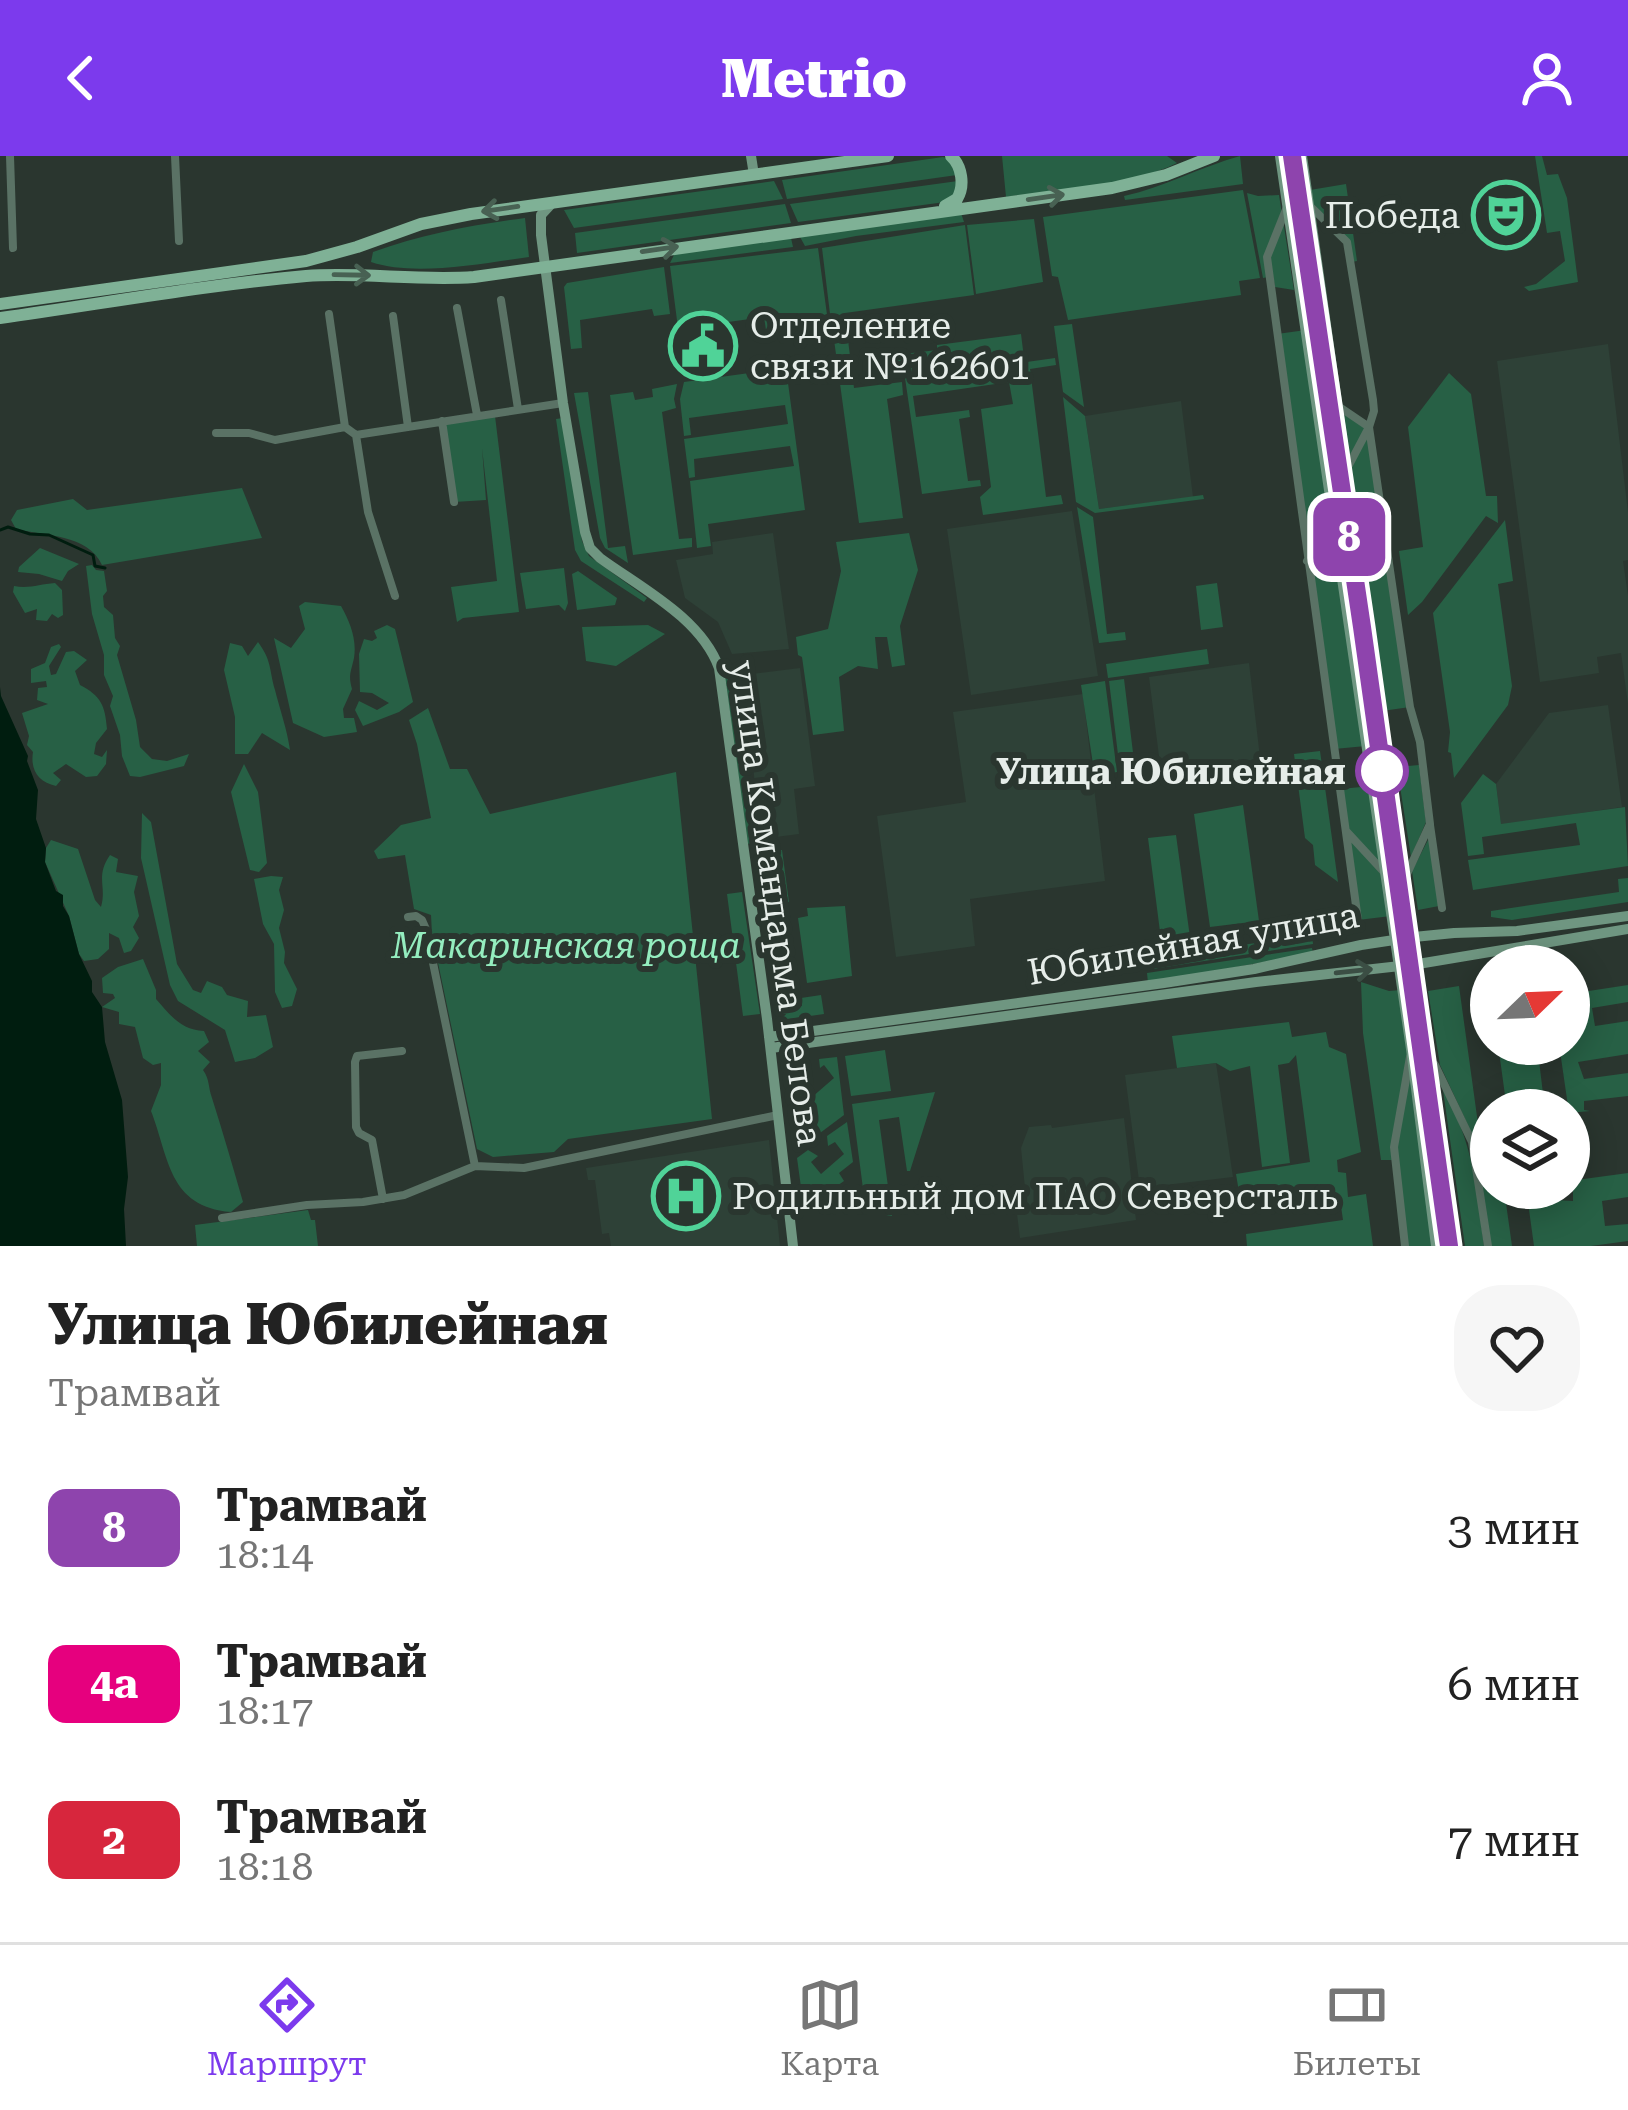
<!DOCTYPE html>
<html lang="ru">
<meta charset="utf-8">
<style>
body{margin:0;font-family:"Roboto Serif",serif;background:#f6f6f6;color:#222;height:100vh;display:flex;flex-direction:column;font-size:45px;white-space:nowrap}
*{box-sizing:border-box;margin:0}
p{font-size:39px;color:#767676}
.icon{flex:none;width:66px;height:66px;fill:none;stroke:currentColor;stroke-width:2;stroke-linecap:round;stroke-linejoin:round}
.map{position:relative;height:1090px;overflow:hidden}
.side{display:flex;flex-direction:column;background:#fff;flex:1}
.side>*{flex:none}
.badge{padding:0 24px;border-radius:18px;font-size:42px;line-height:78px}
.needle{width:78px;rotate:67deg}
.buttons{position:absolute;left:1470px;top:789px;display:grid;gap:24px}
.buttons a{display:grid;place-items:center;width:120px;height:120px;border-radius:50%;background:#fff;box-shadow:0 6px 30px #0003;font-size:60px}
.map>.badge{position:absolute;translate:-50% -50%;box-shadow:0 0 0 6px #fff}
.round{display:grid;place-items:center;flex:none;width:126px;height:126px;border-radius:48px;background:#f6f6f6}
.headline{display:flex;align-items:center;justify-content:space-between;height:204px;padding:0 48px}
h1{font-size:57px;font-weight:800;line-height:90px}
ul{padding:0;list-style:none}
li{display:flex;align-items:center;gap:36px;height:156px;padding:0 48px}
li div{flex:1}
li b{display:block;font-size:45px}
li em{font-style:normal}
li .badge{min-width:132px;font-weight:700;text-align:center}
header{display:flex;justify-content:space-between;align-items:center;height:156px;padding:0 48px;background:#7c3aed;color:#fff;font-size:54px;font-weight:800}
.menu{display:flex;justify-content:space-around;align-items:center;height:168px;border-top:3px solid #e0e0e0;background:#fff;font-size:33px;color:#767676}
.menu a{display:grid;justify-items:center;gap:6px}
.menu .on{color:#7c3aed}
.map>svg:first-child{display:block}
</style>
<header><svg class="icon" aria-label="back" viewBox="0 0 24 24"><path d="M15 5l-7 7 7 7"/></svg>Metrio<svg class="icon" aria-label="person" viewBox="0 0 24 24"><circle cx="12" cy="8" r="4"/><path d="M4 21q1-7 8-7t8 7"/></svg></header>
<div class="map">
<svg width="1628" height="1090" viewBox="0 0 1628 1090">
<rect width="100%" height="100%" fill="#2a362f"/>
<path fill="#2e4137" d="M1608,188L1628,356V404L1623,405L1628,440V548L1621,497L1597,501L1599,517L1540,526L1497,205Z
M1181,245L1193,341L1099,353L1085,260Z
M1072,355L1098,520L971,539L947,373Z
M773,377L789,493L732,498L718,466L685,442L676,404L713,398L712,386Z
M1249,507L1261,610L1162,624L1149,521Z
M800,512L815,630L794,633L799,678L761,683L743,519Z
M1083,538L1105,725L970,743L975,790L896,801L877,660L966,646L953,556Z
M1608,549L1622,651L1501,669L1496,628L1549,557Z
M1216,907L1233,1021L1140,1032L1125,919Z
M1124,962L1136,1064L1020,1082L1014,1034L1025,1032L1021,992L1029,971L1051,969L1052,972Z
M769,984L780,1090H611L609,1077L602,1078L595,1024H588L586,1012Z"/>
<path fill="#276045" d="M1002,0H1167L1177,7C1126,32 1061,33 1006,41Z
M1240,0L1243,28L1125,44L1124,40C1165,31 1200,11 1240,0Z
M1535,0H1542L1547,19L1558,18L1567,42L1578,126L1529,135L1524,131L1536,128L1565,105L1560,75L1547,77Z
M943,1L950,3L957,19L787,43L782,24Z
M774,25L783,43L574,72L564,54Z
M958,25L957,38L945,46L798,66L790,48Z
M1346,28L1357,105L1352,106L1347,86L1313,51L1310,34Z
M1243,34L1260,122L1239,125L1241,139L1068,164L1058,121L1052,120L1043,61Z
M1247,37L1258,40L1279,39L1294,134L1275,131L1273,120L1263,122Z
M785,48L791,67L577,97L575,77Z
M961,57L964,66L856,80L805,90L800,81Z
M525,62L529,101C482,107 415,121 371,106L373,96C423,78 472,69 525,62Z
M1034,63L1043,126L976,138L967,69Z
M965,69L974,139L845,157L846,165L831,166L822,92Z
M791,82L793,91L670,107L675,97Z
M818,92L828,166L766,174L764,161L700,170V177L679,180L670,110Z
M664,111L670,158L654,160L652,153L580,164L582,192L571,193L564,131L567,127Z
M846,168L854,232L902,226L903,239L887,243L903,362L859,367L832,169Z
M1072,168L1084,251L1063,236L1054,170Z
M1306,174L1366,590L1334,593L1277,178Z
M1021,178L1024,202L938,215L937,219L1055,202L1056,209L1030,213L1046,341L1061,339L1063,348L983,359L980,341L991,331L981,253L1013,248L1009,226L913,240L916,261L969,254L970,261L959,263L968,325L980,324L981,330L922,338L905,222H898L895,199L937,194V189Z
M786,212L805,354L708,368L711,390L697,392L690,325L794,310L790,290L694,303L695,321L689,322L684,283L788,268L785,249L689,262L691,279L684,280L680,243L684,226Z
M1449,217L1471,238L1486,340H1497L1498,367L1486,360L1422,446L1408,459L1399,395L1423,391L1408,271Z
M677,228L674,243L676,252L662,256L679,383L692,382V391L633,399L610,239L633,236L635,244L653,241L652,233Z
M588,236L608,392L625,390L628,407L605,392L600,382L574,237Z
M1063,241L1085,260L1099,353L1203,339L1204,343L1095,357L1076,346Z
M1337,249L1369,271L1410,551L1382,555Z
M495,260L519,456L463,462L457,466L451,431L497,425L482,292L486,344L454,346L442,265Z
M563,262L582,385L589,400L647,442L644,446L581,405L575,394L556,263Z
M242,332L262,382L102,409C88,378 44,380 16,373L11,364L17,354L73,343L87,354Z
M1077,351L1093,361L1107,478L1125,476L1126,484L1099,487Z
M1505,364L1513,425L1498,428L1512,530L1508,549L1454,622L1451,597L1448,596L1450,576L1433,457Z
M909,377L918,414L900,470L905,509L892,511L887,481H875L878,513L858,510L839,521L844,575L813,579L802,501L798,499L796,481L828,473L841,415L836,386Z
M40,392L79,408L68,415L62,425L39,418L18,416L19,411Z
M92,409L96,414L104,415L107,435L103,440L104,451L113,459L115,482L120,490L117,499L136,564L140,591L152,603L167,605L189,598L184,610L140,621L130,620L122,600L120,579L110,550L113,540L104,519V499L92,458L86,410Z
M564,412L568,447L565,455L559,449L526,453L520,417Z
M578,415L617,442L615,449L577,454L572,418Z
M55,427L62,434L63,459L58,462L52,458L47,465L36,464L37,453L25,457L13,436L14,430C29,433 40,428 55,427Z
M1217,427L1223,471L1201,474L1196,430Z
M305,446L341,450C350,466 357,483 354,502C351,516 348,519 352,533L343,553L344,562H354L357,576L324,581L293,567L274,482L291,492L305,473L299,450Z
M387,469L395,473L413,546L399,556L363,570L355,554L359,545L377,554L389,547L372,537L360,536L359,498L364,483L372,485L377,482L374,475Z
M648,469L665,478L616,510L586,505L582,471Z
M258,486C272,505 269,513 275,534C280,554 287,573 290,594L262,577L248,598H235V561L224,514L230,487L242,490L248,500Z
M59,488L61,491L49,510L51,519L56,518L66,496L74,495L87,504L75,515L80,529C101,540 105,549 107,573L96,587L94,598L102,601L107,594L106,608L97,620L86,621L66,608L53,617L61,624L56,630C39,626 30,615 33,596L27,589L29,580L22,557L48,548L37,544L38,532L47,531L46,525L31,527V513L45,507L51,491Z
M1207,493L1209,508L1108,522L1106,508Z
M731,518L754,687L746,688L722,519Z
M1124,523L1136,621L1121,623L1109,525Z
M1105,525L1117,616L1100,619L1096,628L1081,529Z
M428,552L450,613H467L490,658L676,616L712,963L568,983L554,996L493,1001L477,993L432,778L431,759L414,753L405,699L378,703L374,695L401,669L431,662L417,588L409,564Z
M1320,595L1338,726L1315,709L1313,689L1305,682L1294,598Z
M244,608L258,636L267,707L259,716L250,714L231,636Z
M1419,609L1426,666L1411,701L1397,611Z
M1483,618L1496,628L1501,668L1625,651L1628,710L1473,734L1468,704L1580,689L1576,667L1482,681L1484,698L1468,700L1461,647Z
M1372,630L1391,760L1358,764L1340,633Z
M1243,649L1259,765L1210,771L1194,658Z
M142,657L151,666L177,808L193,834L201,837L207,825L222,831L227,839L248,845L247,861L266,859L273,891L255,902L235,906L225,874L178,845L170,829L141,702Z
M1176,679L1192,796L1312,779L1313,788L1146,814L1145,802L1163,799L1148,682Z
M1429,682L1439,750L1418,754L1412,715Z
M51,684L78,693L95,744L101,751C107,730 95,721 110,699L118,703L116,716L138,720L134,736L139,760L133,771L139,782L131,795L124,797L119,782L109,777V793L98,803L84,805L79,798L69,760L45,706L46,692Z
M782,694L789,746L777,748L790,851L802,850L801,842L821,839L824,858L782,864L760,696Z
M271,720L283,721L279,734L284,754L279,772L285,796L284,807L297,833L292,850L282,852L275,836L274,788L263,768L254,723Z
M1628,722V746L1512,764L1491,761V755L1619,736L1618,723Z
M742,736L760,858L743,860L727,738Z
M845,750L852,820L807,827L798,762L808,760L807,752Z
M1312,792L1313,797L1148,827L1147,817Z
M143,803L156,834V843C170,859 181,874 204,875L209,886L198,895L210,906L203,914C210,924 208,931 212,942C223,977 233,1011 243,1046L231,1056C168,1051 169,1001 151,955L161,929V907L153,909L143,902L135,871L119,868V856L102,851L115,842L113,838L103,837L102,822L118,811Z
M1361,826L1389,835L1401,834L1436,1090H1405L1393,1004H1381L1363,877Z
M1628,829V846L1592,852L1595,870L1628,865V898L1578,906L1584,923L1628,917V940L1584,945V954L1590,955L1569,957L1559,888H1569V838Z
M1459,830L1480,982L1473,980L1440,909L1428,835Z
M1289,866L1292,881L1326,876L1329,891L1346,898L1361,996L1337,1004L1338,1016L1346,1017L1348,1041L1366,1038L1373,1090H1247L1246,1078L1343,1064L1340,1043L1242,1054L1236,1018L1310,1006L1296,899L1289,907L1278,909L1290,1007L1262,1011L1250,910L1230,915L1216,907L1177,912L1172,880Z
M1498,888H1537L1545,954H1507Z
M885,894L891,935L851,940L845,900Z
M837,901L844,959L796,995L789,929L800,921L807,924L800,929L811,942L834,922L824,909L820,912L819,903Z
M1443,934C1473,985 1477,1033 1484,1090H1465Z
M935,936L910,1015H907L899,961L879,964L892,1060L886,1059L883,1046L865,1048L852,948Z
M847,966L853,1006L839,1017L844,1025L804,1053L797,1002L808,994L818,1000L811,1006L821,1018L844,998L835,986L828,990L827,980Z
M1485,975H1491V1008L1486,1010L1489,1035L1504,1033L1512,1090H1488L1472,986H1486Z
M1628,1017V1041L1602,1045L1605,1070L1628,1068V1085L1591,1090H1534L1526,1032H1553L1555,1044L1573,1045V1035L1563,1036L1562,1032H1569V1025Z
M308,1054L311,1064H315L318,1090H197L195,1069Z"/>
<path fill="#001d0f" d="M0,531L1,540L28,600L27,605L38,634L36,663L46,692L45,706L56,735L63,739V750L69,760L79,798L92,825V836L102,851L105,886L122,944L128,1021L124,1053L126,1090H0Z"/>
<g fill="none" stroke-linecap="round" stroke-linejoin="round">
<path stroke="#001d0f" stroke-width="3" d="M0,374L8,371L30,378L49,379L93,399L95,410L105,412"/>
<path stroke="#5a7265" stroke-width="8" d="M10,0L13,92
M175,0L179,85
M1310,50L1347,86L1373,244L1374,255L1369,271L1410,551L1420,586L1430,668L1406,720
M1287,51L1267,101L1358,764
M501,144L518,253
M457,152L477,259
M329,158L345,271
M393,160L408,271
M1338,250L1369,271L1349,309
M442,265L454,346
M216,277H249L275,284L345,271L356,279L563,247
M356,279L368,356L395,440
M1307,405L1332,361
M1430,669L1442,752
M1347,676L1384,716
M408,761L416,760L422,764L426,773L475,1010
M1435,909L1472,986L1488,1090
M383,1043L372,984L359,977L356,971L355,906L357,900L402,895
M222,1062L307,1049L363,1046L404,1039L475,1010L524,1012L778,959
M1405,1090L1394,991L1410,901"/>
<path stroke="#6f9681" stroke-width="10" d="M751,0L754,19
M1280,0L1411,893L1436,1090
M1302,0C1354,363 1408,726 1457,1090
M553,46L541,59V79L563,247L585,376L590,392L600,402C641,432 701,462 719,512L767,863L793,1090
M769,881L1164,827L1254,813L1361,789L1414,781L1454,777L1517,775L1628,760
M771,892L1256,826L1418,808L1628,773"/>
<path stroke="#7fb196" stroke-width="12" d="M945,50L957,43C965,30 962,10 951,0
M0,148L306,105L357,91L421,68L471,58L888,0
M0,162C101,148 204,129 306,120C362,116 417,125 474,121L1112,32L1166,19L1214,0"/>
<path stroke="#afb7b2" stroke-width="3" d="M1292,0L1362,471L1448,1090"/>
</g>
<defs><path id="oneway-shaft" d="M-6 0H5M1.5-3L5.5 0L1.5 3" fill="none" stroke-width="1.6" stroke-linecap="round" stroke-linejoin="round" transform="scale(3)"/></defs>
<g stroke="#486153">
<use href="#oneway-shaft" transform="translate(1046 41) rotate(-8)"/>
<use href="#oneway-shaft" transform="translate(500 53) rotate(172)"/>
<use href="#oneway-shaft" transform="translate(660 93) rotate(-8)"/>
<use href="#oneway-shaft" transform="translate(352 119) rotate(1)"/>
</g>
<use stroke="#3b4e44" href="#oneway-shaft" transform="translate(1354 815) rotate(-6)"/>
<g fill="none" stroke-linecap="round" stroke-linejoin="round">
<defs>
<path id="line" d="M1292,0L1362,471L1449,1090"/>
</defs>
<use href="#line" stroke="#fff" stroke-width="27"/>
<use href="#line" stroke="#8e44ad" stroke-width="18"/>
</g>
<defs>
<symbol id="theatre-ring" viewBox="-11 -11 22 22"><circle r="9.5" fill="#2a362f" stroke="#50d398" stroke-width="1.5"/><path d="M-5-5.5Q0-4 5-5.5V0Q5 5 0 6Q-5 5-5 0ZM-3.3-2.5H-1v1.5H-3.3ZM1-2.5H3.3v1.5H1ZM-2.8 1Q0 5.5 2.8 1Z" fill="#50d398"/></symbol>
<symbol id="civic-ring" viewBox="-11 -11 22 22"><circle r="9.5" fill="#2a362f" stroke="#50d398" stroke-width="1.5"/><path d="M-.6-6.5H3V-4.5H.6V-3L4-1V1h2V6H-6V1h2V-1L-.6-3ZM-1.2 2.5V6h2.4V2.5Z" fill="#50d398"/></symbol>
<symbol id="hospital-ring" viewBox="-11 -11 22 22"><circle r="9.5" fill="#2a362f" stroke="#50d398" stroke-width="1.5"/><path d="M-5-5h3v3.5h4V-5h3V5h-3V1.5h-4V5h-3Z" fill="#50d398"/></symbol>
</defs>
<g fill-rule="evenodd">
<use href="#theatre-ring" x="1468" y="21" width="76" height="76"/>
<use href="#civic-ring" x="665" y="152" width="76" height="76"/>
<use href="#hospital-ring" x="648" y="1002" width="76" height="76"/>
</g>
<circle fill="#fff" stroke="#8e44ad" stroke-width="6" cx="1382" cy="615" r="24"/>
<g text-anchor="middle" stroke-width="12" stroke-linejoin="round" paint-order="stroke">
<g font-size="36" fill="#e6ede9" stroke="#2a362f" text-anchor="start">
<text x="1460" y="72" text-anchor="end">Победа</text>
<text x="750" y="182">Отделение<tspan x="750" dy="41">связи №162601</tspan></text>
<text x="732" y="1053">Родильный дом ПАО Северсталь</text>
</g>
<g font-size="36" font-weight="bold" fill="#e6ede9" stroke="#2a362f" text-anchor="end">
<text x="1346" y="628">Улица Юбилейная</text>
</g>
<g font-size="36" fill="#e6ede9" stroke="#2a362f">
<text transform="translate(777 747) rotate(82)" y="13">улица Командарма Белова</text>
<text transform="translate(1193 787) rotate(-10)" y="13">Юбилейная улица</text>
</g>
<g font-size="36" font-style="italic" fill="#94edbf" stroke="#2a362f">
<text x="566" y="802">Макаринская роща</text>
</g>
</g>
</svg>
<div class="buttons">
<a><svg class="needle" viewBox="-14 -14 28 28"><path d="M0-13l5 13h-10z" fill="#e53935"/><path d="M0 13l5-13h-10z" fill="#767676"/></svg></a>
<a><svg class="icon" aria-label="layers" viewBox="0 0 24 24"><path d="M12 4l9 5-9 5-9-5zM3 14l9 5 9-5"/></svg></a>
</div>
<b class="badge" style="left:1349px;top:381px;background:#8e44ad;color:#fff">8</b>
</div>
<section class="side">
<div class="headline"><div><h1>Улица Юбилейная</h1><p>Трамвай</p></div><a class="round"><svg class="icon" aria-label="heart" viewBox="0 0 24 24"><path d="M12 20l-8-8c-3-5 5-10 8-4 3-6 11-1 8 4z"/></svg></a></div>
<ul>
<li><span class="badge" style="background:#8e44ad;color:#fff">8</span><div><b>Трамвай</b><p>18:14</p></div><em>3 мин</em></li>
<li><span class="badge" style="background:#e6007e;color:#fff">4а</span><div><b>Трамвай</b><p>18:17</p></div><em>6 мин</em></li>
<li><span class="badge" style="background:#d7263d;color:#fff">2</span><div><b>Трамвай</b><p>18:18</p></div><em>7 мин</em></li>
</ul>
</section>
<nav class="menu">
<a class="on"><svg class="icon" aria-label="directions" viewBox="0 0 24 24"><path d="M12 3l9 9-9 9-9-9zM9 14v-3h6M13 9l2 2-2 2"/></svg>Маршрут</a>
<a><svg class="icon" aria-label="map" viewBox="0 0 24 24"><path d="M3 6l6-2 6 2 6-2v14l-6 2-6-2-6 2zM9 4v14M15 6v14"/></svg>Карта</a>
<a><svg class="icon" aria-label="tickets" viewBox="0 0 24 24"><path d="M3 7h18v10H3zM15 7v10"/></svg>Билеты</a>
</nav>
